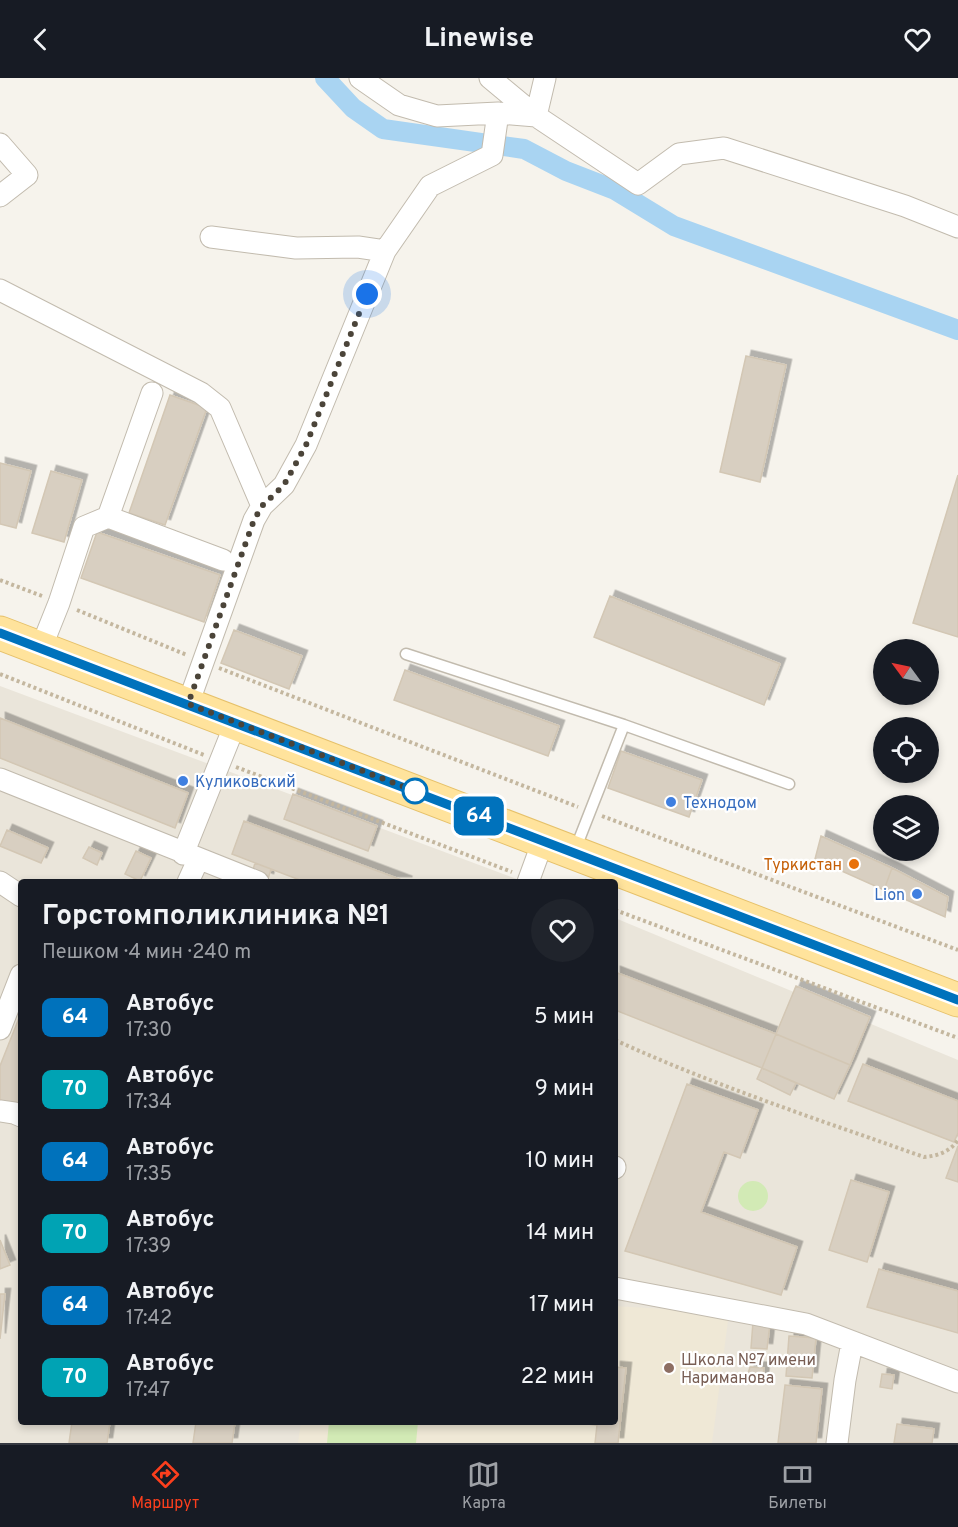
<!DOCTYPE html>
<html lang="ru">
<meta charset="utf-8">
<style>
body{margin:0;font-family:Overpass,sans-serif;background:#20242c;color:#f1f3f6;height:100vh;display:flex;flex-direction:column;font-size:22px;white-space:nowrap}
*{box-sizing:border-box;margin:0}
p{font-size:20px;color:#9ea1a6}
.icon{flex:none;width:33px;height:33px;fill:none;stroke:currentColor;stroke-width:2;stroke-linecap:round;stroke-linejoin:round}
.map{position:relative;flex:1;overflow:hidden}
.sheet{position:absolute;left:18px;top:801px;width:600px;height:546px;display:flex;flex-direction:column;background:#171b24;border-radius:6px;box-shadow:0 3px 9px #0003}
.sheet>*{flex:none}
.badge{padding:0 12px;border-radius:9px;font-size:21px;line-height:39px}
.needle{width:39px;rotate:303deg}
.controls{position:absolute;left:873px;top:561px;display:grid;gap:12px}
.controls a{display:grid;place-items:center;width:66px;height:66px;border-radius:50%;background:#171b24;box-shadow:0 3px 9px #0003;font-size:30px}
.you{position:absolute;width:30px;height:30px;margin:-15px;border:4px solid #fff;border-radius:50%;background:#1a73e8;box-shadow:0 0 0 9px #1a73e833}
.map>.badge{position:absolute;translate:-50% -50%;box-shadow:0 0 0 3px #fff}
.round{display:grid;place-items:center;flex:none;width:63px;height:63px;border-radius:32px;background:#20242c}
.summary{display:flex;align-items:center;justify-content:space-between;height:102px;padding:0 24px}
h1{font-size:28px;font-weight:700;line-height:45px}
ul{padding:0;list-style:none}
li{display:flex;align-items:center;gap:18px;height:72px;padding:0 24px}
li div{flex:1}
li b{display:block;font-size:22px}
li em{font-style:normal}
li .badge{min-width:66px;font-weight:700;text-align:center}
header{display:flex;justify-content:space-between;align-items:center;height:78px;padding:0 24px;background:#171b24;font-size:27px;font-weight:700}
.menu{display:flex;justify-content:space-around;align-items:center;height:84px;border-top:2px solid #363941;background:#171b24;font-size:16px;color:#9ea1a6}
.menu a{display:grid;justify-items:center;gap:3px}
.menu .active{color:#fc3f1d}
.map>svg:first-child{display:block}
</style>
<header><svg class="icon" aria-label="back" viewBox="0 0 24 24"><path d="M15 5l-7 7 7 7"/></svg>Linewise<svg class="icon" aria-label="heart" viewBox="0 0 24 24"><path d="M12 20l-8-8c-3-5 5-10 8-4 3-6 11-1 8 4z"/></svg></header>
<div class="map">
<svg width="958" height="1365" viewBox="0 0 958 1365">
<defs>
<filter id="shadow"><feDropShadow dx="5.5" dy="-5.5" stdDeviation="0" flood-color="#0004"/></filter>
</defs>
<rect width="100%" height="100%" fill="#f6f3ec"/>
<path fill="#eae5da" d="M0,608L525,804H21V1344H615V840L958,982V1365H0Z"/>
<path fill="#efe8d6" d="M615,1228L729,1235L712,1365H298L301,1344H615Z"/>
<path fill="#d2eab5" d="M738 1118a15 15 0 1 1 30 0a15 15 0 1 1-30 0Z
M329,1344H418L416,1365H327Z"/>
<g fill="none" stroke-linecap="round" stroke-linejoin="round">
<path stroke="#a9d4f2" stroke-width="20" d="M325,0L353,30L383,51L524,71L566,93L615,112L674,148L958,252"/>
</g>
<path fill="#d8cfc1" stroke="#d3c7b4" stroke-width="1.5" filter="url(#shadow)" d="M746,278L786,287L760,404L720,394Z
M170,317L207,330L165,447L129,435Z
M0,385L31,393L16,450L0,446Z
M51,393L82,402L64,464L32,455Z
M958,397V559L913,545Z
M97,454L220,497L204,544L81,500Z
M610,518L780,586L764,627L594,559Z
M234,552L302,578L289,611L221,585Z
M405,592L559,648L548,678L394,622Z
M0,640L188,715L175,750L0,680Z
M621,673L702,702L689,739L608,710Z
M293,716L377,748L368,773L284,741Z
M244,743L407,804H305L271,791L232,776Z
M7,752L48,770L41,785L0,768Z
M821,758L892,790L884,812L815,781Z
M89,769L102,775L97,787L83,780Z
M136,773L151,780L140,803L125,796Z
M255,785L271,791L268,801L252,795Z
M892,790L948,819L945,839L884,812Z
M615,894L776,956L762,990L615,932Z
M796,908L870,939L850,987L776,956Z
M21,935V1030L0,1022V988Z
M776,956L850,987L834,1021L762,990Z
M863,986L958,1023V1055L954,1064L848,1023Z
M762,990L796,1005L790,1017L757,1001Z
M687,1006L758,1032L740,1080L724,1074L701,1134L797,1169L781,1217L625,1173Z
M958,1068V1104L946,1100Z
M851,1102L889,1114L867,1184L829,1172Z
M0,1162L10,1187L0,1191Z
M879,1191L958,1213V1255L867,1229Z
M0,1216H5L0,1261Z
M753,1244L770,1245L767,1271L751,1270Z
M789,1258L816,1260L812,1300L786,1298Z
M615,1289L626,1290L618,1365H595L597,1347L565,1344H615Z
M750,1289L764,1290L763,1301L747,1299Z
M882,1296L894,1297L892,1311L880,1309Z
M785,1307L822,1311L816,1365H778Z
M72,1344H110L107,1365H69Z
M196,1344H235L232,1365H193Z
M897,1346L934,1351L932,1365H894Z"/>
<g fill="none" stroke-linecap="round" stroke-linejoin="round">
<defs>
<path id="lane" d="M406,576L624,647L789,706
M575,772L624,647"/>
<path id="street" d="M360,0L399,27L437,38L498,35L536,38L545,0
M490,0L536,38L638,106L679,76L724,70L905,128L958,149
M0,66L27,97L0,118
M211,159L296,170L358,169L385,173
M0,212L201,315L220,330L262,428
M108,439L152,315
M41,570L59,525L84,449L108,439L223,482
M188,626L254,442L262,428L284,407L306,367L385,173L430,108L492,77L498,35
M0,701L258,804
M183,776L236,644
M0,804L21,818
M188,804L198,782
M528,804L543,763
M0,951L21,897
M0,1033L14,1035L21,1038
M615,1090V1089
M615,1210L806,1246L958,1304
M837,1365L845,1302L852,1265"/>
<path id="primary" d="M0,555L958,922"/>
</defs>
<use href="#lane" stroke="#c2bbae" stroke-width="13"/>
<use href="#street" stroke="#c2bbae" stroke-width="23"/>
<use href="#primary" stroke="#e6c16a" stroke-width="35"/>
<path stroke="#c4b79f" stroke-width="4" stroke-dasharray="3 3" stroke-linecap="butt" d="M0,502L42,518
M77,532L187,577
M219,590L578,729
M0,596L204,677
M236,689L512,794
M602,738L958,872
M615,832L958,960
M615,962C715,1008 820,1042 924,1079C937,1078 950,1074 958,1062"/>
<use href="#lane" stroke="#fff" stroke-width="10"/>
<use href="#street" stroke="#fff" stroke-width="21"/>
<use href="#primary" stroke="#ffe39c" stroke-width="33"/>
</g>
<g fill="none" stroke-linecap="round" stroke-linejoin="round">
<defs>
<path id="line" d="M0,555L958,922"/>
</defs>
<use href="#line" stroke="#fff" stroke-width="14"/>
<use href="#line" stroke="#0072bc" stroke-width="9"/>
<path stroke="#4b4439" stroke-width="6" stroke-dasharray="0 10.8" d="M367,216L306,367L284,407L262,428L254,442L188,626L415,713"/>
</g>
<g fill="#3f7fe0" stroke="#fff" stroke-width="2">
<circle cx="183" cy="703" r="6"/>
<circle cx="671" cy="724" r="6"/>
<circle cx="917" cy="816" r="6"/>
</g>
<circle fill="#fff" stroke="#0072bc" stroke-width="3" cx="415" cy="713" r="12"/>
<circle fill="#e8710a" stroke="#fff" stroke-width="2" cx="854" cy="786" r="6"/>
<circle fill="#8d6e63" stroke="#fff" stroke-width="2" cx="669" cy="1290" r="6"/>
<g text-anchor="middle" stroke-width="4.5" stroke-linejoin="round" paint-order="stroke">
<g font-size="16" fill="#366cbe" stroke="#fff" text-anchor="start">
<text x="195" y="709">Куликовский</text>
<text x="683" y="730">Технодом</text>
<text x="905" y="822" text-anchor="end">Lion</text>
</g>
<g font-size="16" fill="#c56008" stroke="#fff" text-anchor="end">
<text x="842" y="792">Туркистан</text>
</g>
<g font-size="16" fill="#785e54" stroke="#fff" text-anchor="start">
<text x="681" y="1287">Школа №7 имени<tspan x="681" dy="18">Нариманова</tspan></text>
</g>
</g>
</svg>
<div class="controls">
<a><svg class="needle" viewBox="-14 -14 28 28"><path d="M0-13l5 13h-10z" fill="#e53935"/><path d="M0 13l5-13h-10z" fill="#9ea1a6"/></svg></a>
<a><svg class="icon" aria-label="locate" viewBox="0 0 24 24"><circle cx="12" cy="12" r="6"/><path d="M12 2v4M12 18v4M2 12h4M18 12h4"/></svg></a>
<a><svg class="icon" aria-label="layers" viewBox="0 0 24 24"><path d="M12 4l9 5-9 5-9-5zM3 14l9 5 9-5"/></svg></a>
</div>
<div class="you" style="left:367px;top:216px"></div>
<b class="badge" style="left:479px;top:738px;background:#0072bc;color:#fff">64</b>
<section class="sheet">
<div class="summary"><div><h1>Горстомполиклиника №1</h1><p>Пешком · 4 мин · 240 m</p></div><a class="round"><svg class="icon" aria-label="heart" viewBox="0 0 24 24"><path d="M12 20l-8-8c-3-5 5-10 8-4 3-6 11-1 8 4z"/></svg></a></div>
<ul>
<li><span class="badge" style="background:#0072bc;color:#fff">64</span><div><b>Автобус</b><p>17:30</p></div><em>5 мин</em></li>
<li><span class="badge" style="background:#00a3b4;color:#fff">70</span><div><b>Автобус</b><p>17:34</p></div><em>9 мин</em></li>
<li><span class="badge" style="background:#0072bc;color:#fff">64</span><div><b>Автобус</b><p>17:35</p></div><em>10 мин</em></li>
<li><span class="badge" style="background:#00a3b4;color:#fff">70</span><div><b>Автобус</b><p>17:39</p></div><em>14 мин</em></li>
<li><span class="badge" style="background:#0072bc;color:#fff">64</span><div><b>Автобус</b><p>17:42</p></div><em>17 мин</em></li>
<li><span class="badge" style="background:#00a3b4;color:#fff">70</span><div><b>Автобус</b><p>17:47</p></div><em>22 мин</em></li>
</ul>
</section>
</div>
<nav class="menu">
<a class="active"><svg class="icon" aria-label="directions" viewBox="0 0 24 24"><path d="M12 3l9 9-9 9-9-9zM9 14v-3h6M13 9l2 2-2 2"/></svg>Маршрут</a>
<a><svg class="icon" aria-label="map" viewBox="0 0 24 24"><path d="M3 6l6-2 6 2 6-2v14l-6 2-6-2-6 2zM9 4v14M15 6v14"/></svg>Карта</a>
<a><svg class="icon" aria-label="tickets" viewBox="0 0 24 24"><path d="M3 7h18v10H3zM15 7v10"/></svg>Билеты</a>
</nav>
